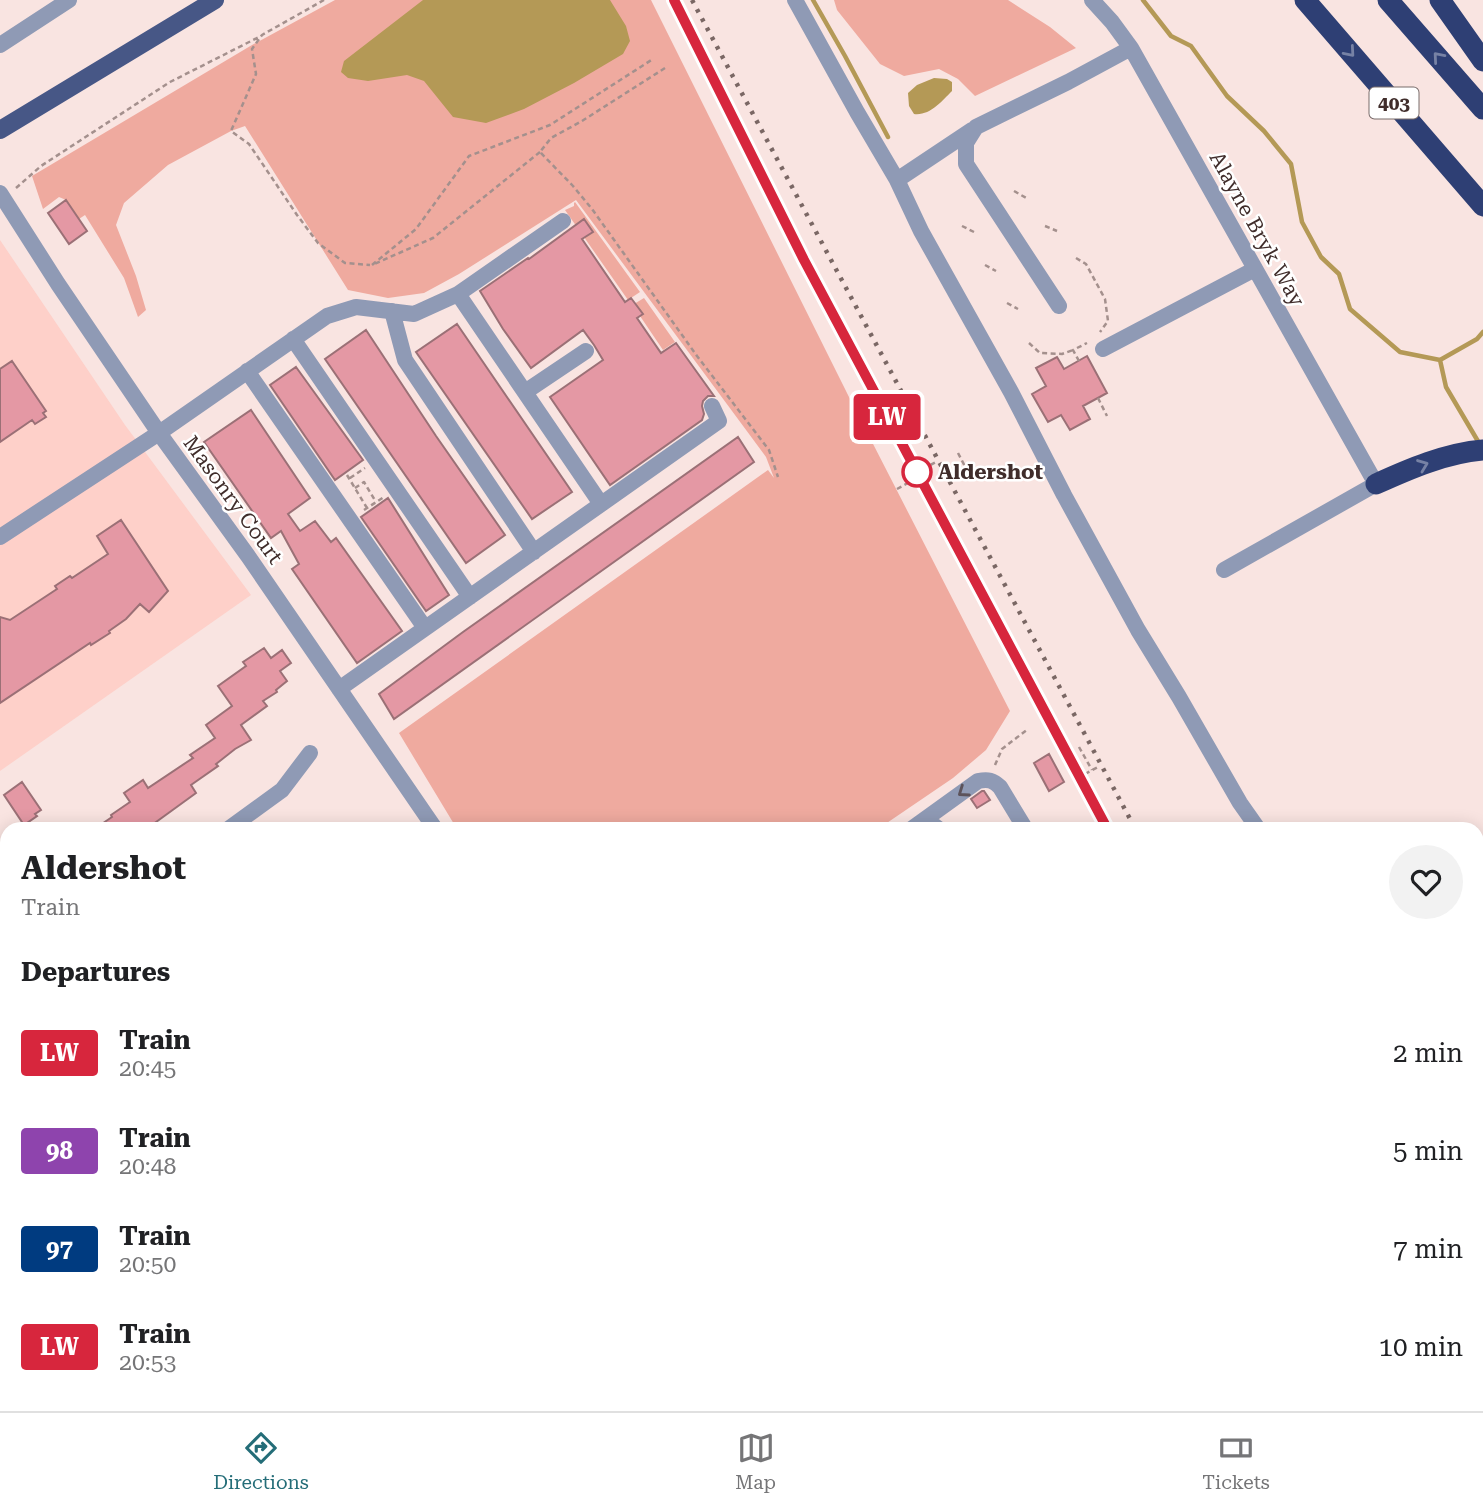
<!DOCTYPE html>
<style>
body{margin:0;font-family:"Roboto Serif",serif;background:#f2f2f2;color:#202124;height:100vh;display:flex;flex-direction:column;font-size:26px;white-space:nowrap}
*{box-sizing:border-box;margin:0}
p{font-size:23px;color:#757577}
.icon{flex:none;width:38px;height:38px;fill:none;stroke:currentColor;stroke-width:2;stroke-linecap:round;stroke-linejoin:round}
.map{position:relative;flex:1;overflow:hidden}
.details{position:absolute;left:0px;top:822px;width:1484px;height:590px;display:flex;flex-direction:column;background:#fff;border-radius:21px 21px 0 0;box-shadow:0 4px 18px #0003}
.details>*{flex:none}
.badge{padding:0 14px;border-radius:5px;font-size:24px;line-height:46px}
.map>.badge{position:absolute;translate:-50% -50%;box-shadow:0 0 0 4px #fff}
h2{padding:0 21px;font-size:26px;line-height:63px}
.round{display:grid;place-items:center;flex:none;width:74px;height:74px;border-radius:37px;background:#f2f2f2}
.headline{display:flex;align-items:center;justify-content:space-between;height:119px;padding:0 21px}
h1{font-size:33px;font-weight:700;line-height:52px}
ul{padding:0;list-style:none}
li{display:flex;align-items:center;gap:21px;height:98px;padding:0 21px}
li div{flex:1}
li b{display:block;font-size:26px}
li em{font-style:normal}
li .badge{min-width:77px;font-weight:700;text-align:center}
.tab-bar{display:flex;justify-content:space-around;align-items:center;height:98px;border-top:2px solid #e0e0e0;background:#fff;font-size:19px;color:#757577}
.tab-bar a{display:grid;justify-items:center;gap:4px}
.tab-bar .selected{color:#246d78}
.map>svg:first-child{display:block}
</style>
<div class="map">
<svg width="1483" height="1411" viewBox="0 0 1483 1411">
<rect width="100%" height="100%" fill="#f9e4e1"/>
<path fill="#fed0c9" d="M0,240L125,425L251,595L0,771Z
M0,1346L7,1357V1405H90L95,1411H0Z"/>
<path fill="#efaa9f" d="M335,0H651L850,399L1010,711L986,750L953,778L878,829H457L399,733L768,470L774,478L766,457L576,200L459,274L424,293L388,298L348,290L245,126L231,131L168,165L124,203L116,225L136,276L146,310L138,317L124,278L85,215L79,219L66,200L59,197L43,209L32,176L252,45Z
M834,0H1008L1050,27L1076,48L975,96L958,79L939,69L904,76L880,64L837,10Z
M575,202L640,292L628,300L565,210L574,206V203Z
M644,298L675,342L663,350L640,316L634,304Z
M1025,1405H1126L1131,1411H1032Z"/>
<path fill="#b49956" d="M423,0H610L626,26L630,41L623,54L574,83L524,109L486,123L453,117L424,81L407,75L368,81L348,78L341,72L344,61Z
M934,78L947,79L952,82V91C942,101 930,116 914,114L909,106L908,93L917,85Z"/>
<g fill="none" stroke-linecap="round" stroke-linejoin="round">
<path stroke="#b49956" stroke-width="4.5" d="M813,0L845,56L888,137
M1143,0L1171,36L1191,46L1227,96L1264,131L1291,164L1302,222L1321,257L1339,274L1350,309L1400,352L1440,360L1477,339L1483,332
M1440,360L1446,387L1479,443"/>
</g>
<path fill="#e498a4" stroke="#9b7076" stroke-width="2" d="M66,200L87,231L69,244L48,213Z
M584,219L593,232L582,239L625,302L631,298L643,314L637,318L661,353L676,343L714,396H708L703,401L702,406L704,414L702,420L610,485L550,397L603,360L594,345L583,330L531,368L503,329L480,291L528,258L529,259Z
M457,324L572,492L532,519L416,352Z
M366,330L436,436L505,535L466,563L325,359Z
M1087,356L1107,393L1083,406L1090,419L1070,430L1061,415L1048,422L1032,394L1046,386L1036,368L1057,357L1064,369Z
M12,361L46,411L43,413L46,417L35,424L32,420L0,442V369Z
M296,367L363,460L335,480L270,385Z
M251,410L310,498L288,514L300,531L315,521L331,542L336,538L402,631L357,663L292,569L299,564L281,531L271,538L204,442Z
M738,437L754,462L394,719L379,694L463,632Z
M388,498L449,595L426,611L361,517Z
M121,520L168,591L149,612L140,604L126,619L109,631L110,633L91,645L90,643L0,703V617L10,620L57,589L55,586L70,576L72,578L108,554L97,536Z
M264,648L271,658L282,650L291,663L280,671L287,681L276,690L277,692L263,701L267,706L241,725L251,740L235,749L216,764L218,766L191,785L196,793L145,830H93L112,817L111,815L130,802L124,793L143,780L148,788L193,758L190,755L215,738L206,725L232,706L218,686L246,666L243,662Z
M1049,754L1064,782L1049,791L1034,763Z
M22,782L41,810L35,814L37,816L24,825L4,795Z
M982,791H984L990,800L977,808L971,799Z"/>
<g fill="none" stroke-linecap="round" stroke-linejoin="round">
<path stroke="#a4908d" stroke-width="2.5" stroke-dasharray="5 3.5" stroke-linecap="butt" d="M324,0L262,35L252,49L256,74L231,131L249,144L297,215L318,243L345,263L370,265
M665,68L582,121L551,138L540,152L573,186L592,209L697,356L769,450L778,477
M540,152L433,238L372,265L416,229L469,156L550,125L653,59
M16,188L41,166L170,82L259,37
M1014,191L1028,199
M962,226L974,232
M1045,226L1057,231
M1076,258L1086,264L1105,299L1108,321L1100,332
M985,265L996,271
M1007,303L1018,309
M1029,343L1040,353L1062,354L1073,350
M1079,361L1073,350L1087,343
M1098,398L1107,416
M958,453L971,478
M923,469L936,462
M347,475L367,508
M350,478L365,468
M967,480L976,475
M355,488L364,482L376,502
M897,489L908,483
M364,510L384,497
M1079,747L1092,770
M995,765L1002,749L1028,729
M1085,774L1098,767"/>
<path stroke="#8f9ab5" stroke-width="16" d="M795,0L857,112L897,180L972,130
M1092,0L1112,22L1131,48L1376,484L1224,570
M0,45L69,0
M897,180L921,231L1011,392L1064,495L1138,630L1179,697L1240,803L1259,830
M0,193L58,284L159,433L248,556L436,830
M458,294L601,504
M1059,306L966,164V143L976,127L1068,82L1131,48
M392,311L405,360L534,552
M293,339L470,597
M1103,349L1255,269
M247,371L425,628
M525,392L586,351
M0,537L159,433L327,316L356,307L414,314L458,294L563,221
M339,689L719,421L712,406
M921,822L932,824L940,830
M227,830L282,790L310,753
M910,830L978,781C988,779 993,780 1000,787L1026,830
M0,986L7,981
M1477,1144L1483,1155
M822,1405L829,1411
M35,1411L43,1405
M473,1411L481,1405"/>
<path stroke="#475786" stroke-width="18" d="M0,130L215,0"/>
<path stroke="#2e3f74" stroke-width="21" d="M1305,0L1483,206
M1388,0L1483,109
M1440,0L1483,61
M1376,484C1409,469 1446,453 1483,450"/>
<path stroke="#7a6764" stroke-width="4.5" stroke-dasharray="3.5 7" stroke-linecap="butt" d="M674,0L793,240L1108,830
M692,0L1136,830
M1417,1405L1420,1411
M1444,1405L1447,1411"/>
</g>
<defs><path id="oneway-chevron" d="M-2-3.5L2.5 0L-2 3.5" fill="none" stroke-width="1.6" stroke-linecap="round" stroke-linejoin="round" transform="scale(1.75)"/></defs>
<g stroke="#7782a5">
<use href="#oneway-chevron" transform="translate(1350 52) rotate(49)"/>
<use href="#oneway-chevron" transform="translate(1438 57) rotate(-131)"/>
<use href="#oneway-chevron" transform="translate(1423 465) rotate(-21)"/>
</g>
<use stroke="#5c535b" href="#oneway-chevron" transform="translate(963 792) rotate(145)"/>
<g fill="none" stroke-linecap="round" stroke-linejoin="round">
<defs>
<path id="line" d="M674,0L804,260L1108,830"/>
</defs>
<use href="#line" stroke="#fff" stroke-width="16"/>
<use href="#line" stroke="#d7263d" stroke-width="10"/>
</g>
<circle fill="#fff" stroke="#d7263d" stroke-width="3.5" cx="917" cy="472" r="14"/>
<g text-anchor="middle" stroke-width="5" stroke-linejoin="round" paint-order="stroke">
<rect fill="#fff" stroke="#796c6b" stroke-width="2" x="1369.5" y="87.5" width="49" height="31" rx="5"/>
<g font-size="19" font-weight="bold" fill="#402d2b">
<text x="1394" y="110">403</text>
</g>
<g font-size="21" fill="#402d2b" stroke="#fff">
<text transform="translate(1257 229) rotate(61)" y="7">Alayne Bryk Way</text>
<text transform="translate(233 500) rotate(54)" y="7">Masonry Court</text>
</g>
<g font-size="21" font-weight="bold" fill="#402d2b" stroke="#fff" text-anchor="start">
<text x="938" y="479">Aldershot</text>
</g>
</g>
</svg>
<b class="badge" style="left:887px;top:417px;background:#d7263d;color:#fff">LW</b>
<section class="details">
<div class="headline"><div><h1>Aldershot</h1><p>Train</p></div><a class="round"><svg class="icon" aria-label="heart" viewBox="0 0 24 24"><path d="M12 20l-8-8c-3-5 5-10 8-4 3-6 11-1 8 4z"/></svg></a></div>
<h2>Departures</h2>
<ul>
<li><span class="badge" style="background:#d7263d;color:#fff">LW</span><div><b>Train</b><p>20:45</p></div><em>2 min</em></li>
<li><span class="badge" style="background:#8e44ad;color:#fff">98</span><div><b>Train</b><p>20:48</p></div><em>5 min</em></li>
<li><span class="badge" style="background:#003b80;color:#fff">97</span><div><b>Train</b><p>20:50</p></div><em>7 min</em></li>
<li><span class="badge" style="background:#d7263d;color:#fff">LW</span><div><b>Train</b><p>20:53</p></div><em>10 min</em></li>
</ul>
</section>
</div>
<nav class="tab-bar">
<a class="selected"><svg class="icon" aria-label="directions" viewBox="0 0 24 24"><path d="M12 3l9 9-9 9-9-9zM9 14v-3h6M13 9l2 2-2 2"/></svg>Directions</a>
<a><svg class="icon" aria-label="map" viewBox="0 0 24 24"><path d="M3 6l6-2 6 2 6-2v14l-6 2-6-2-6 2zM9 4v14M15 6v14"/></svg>Map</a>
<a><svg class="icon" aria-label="tickets" viewBox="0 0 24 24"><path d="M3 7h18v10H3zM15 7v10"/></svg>Tickets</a>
</nav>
